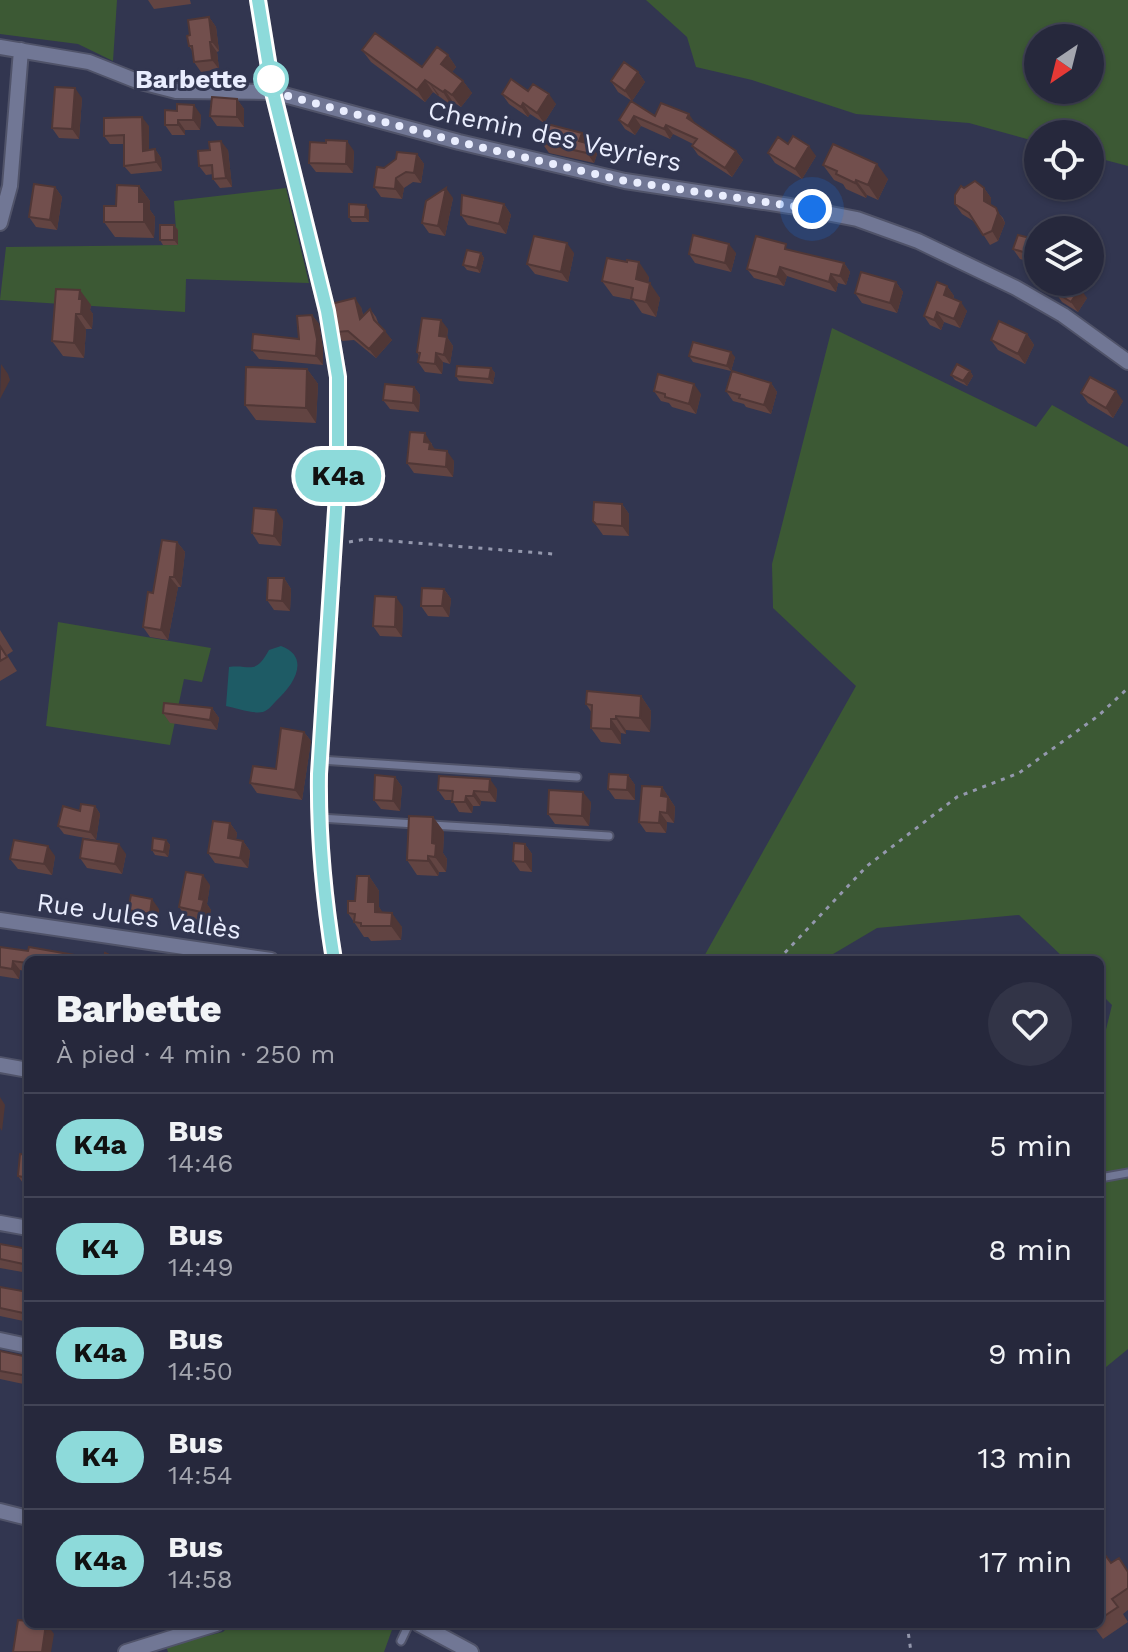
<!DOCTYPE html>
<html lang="fr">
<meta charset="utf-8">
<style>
body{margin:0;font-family:"Work Sans",sans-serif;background:#323447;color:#f1f3f6;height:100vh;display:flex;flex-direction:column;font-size:30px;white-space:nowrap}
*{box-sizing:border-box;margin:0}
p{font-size:26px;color:#a4a6af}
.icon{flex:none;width:44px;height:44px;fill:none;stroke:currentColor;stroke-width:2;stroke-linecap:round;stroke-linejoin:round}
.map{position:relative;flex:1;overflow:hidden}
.sheet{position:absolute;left:24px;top:956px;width:1080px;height:672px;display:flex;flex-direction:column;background:#26283c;border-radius:12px;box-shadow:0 2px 6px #0004,0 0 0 2px #424456}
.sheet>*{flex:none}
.badge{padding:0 16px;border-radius:26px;font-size:28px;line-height:52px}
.needle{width:52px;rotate:215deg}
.controls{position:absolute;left:1024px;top:24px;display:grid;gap:16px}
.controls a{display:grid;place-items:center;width:80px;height:80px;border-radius:50%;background:#26283c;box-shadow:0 2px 6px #0004,0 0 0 2px #424456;font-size:40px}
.you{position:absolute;width:40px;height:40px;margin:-20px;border:6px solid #fff;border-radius:50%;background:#1a73e8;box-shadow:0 0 0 12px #1a73e833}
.map>.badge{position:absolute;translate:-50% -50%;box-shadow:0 0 0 4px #fff}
.round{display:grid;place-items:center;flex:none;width:84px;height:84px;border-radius:42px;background:#323447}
.overview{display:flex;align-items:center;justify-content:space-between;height:136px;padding:0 32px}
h1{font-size:38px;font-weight:800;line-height:60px}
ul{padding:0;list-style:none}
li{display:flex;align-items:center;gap:24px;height:104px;padding:0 32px;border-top:2px solid #424456}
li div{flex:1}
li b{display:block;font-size:30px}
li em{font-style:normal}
li .badge{min-width:88px;font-weight:700;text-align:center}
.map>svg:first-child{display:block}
</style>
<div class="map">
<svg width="1128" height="1652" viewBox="0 0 1128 1652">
<rect width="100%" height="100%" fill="#323650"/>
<path fill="#3c5934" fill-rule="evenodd" d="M0,0H117L113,61L78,44L0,34Z
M646,0H1128V166L1090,156V134H1038V142L969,123L856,114L752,80L696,67L687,37ZM1038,38H1090V90H1038Z
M286,188L309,283L186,279L185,312L0,300L6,247L177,245L174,201Z
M832,328L1036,427L1052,405L1128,447V1349L1100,1372V1054L1112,1005L1100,993V960H1066L1019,915L877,928L823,960H702L856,686L773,608L772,564Z
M58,622L211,648L202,682L184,679L170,745L46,726Z
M231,1624H381L393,1627L384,1652H168L166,1646L223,1632Z"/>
<path fill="#1e5b65" d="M281,646C311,657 294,685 277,700C273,704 269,710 263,712C252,714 236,708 226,706L229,667C250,664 255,676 269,650Z"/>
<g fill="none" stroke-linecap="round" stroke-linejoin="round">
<defs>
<path id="service" d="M320,760L577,777
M320,818L415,824
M432,825L609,836
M1100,1178L1128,1173
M401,1641L409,1624"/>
<path id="minor" d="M258,0L273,92L327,311L338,377V479L319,774C318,837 324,898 334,960
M0,47L89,62L137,81L176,91L273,92L459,142L625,181L790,206L857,219L918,241L1016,288L1063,315L1128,362
M0,223L10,186L21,50
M0,920L271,960
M0,1065L28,1070
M0,1223L28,1228
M0,1340L28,1346
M0,1511L28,1518
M419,1624L471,1652
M126,1652L216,1624"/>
</defs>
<use href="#service" stroke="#505369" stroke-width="11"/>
<use href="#minor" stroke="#505369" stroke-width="18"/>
<path stroke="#9498ad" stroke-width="3" stroke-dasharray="4 6" stroke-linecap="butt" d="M349,542L366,539L553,554
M778,960L867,866L957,797L1019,773L1098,716L1128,688
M907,1624L911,1652"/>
<use href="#service" stroke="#717795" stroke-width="7"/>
<use href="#minor" stroke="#717795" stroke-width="14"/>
</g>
<path fill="#624442" d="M148,0H190L191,4L154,9Z
M209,17L216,27L219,51L217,52L219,69L201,72L194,62L193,52L189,46L190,35Z
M362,50L422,67L448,55L456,67L452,72L463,81L472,93L461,107L453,102L451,105L433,92L425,102L371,62Z
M638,72L645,82L632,101L618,92L611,81Z
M528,91L556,104L544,123L530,114L528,117L509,104L502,94Z
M82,98L79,139L59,138L52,128Z
M237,99L244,109V127L217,126L210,116Z
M631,101L655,116L695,123L736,151L743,160L732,177L698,155L692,146L693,144L673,134L670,139L641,126L635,135L625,129L619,120Z
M165,110L201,115L200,130H185V135H172L165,125Z
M149,126V150L155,149L161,158L162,171L131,174L124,166V144H110L104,136Z
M582,133L597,154L594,163L549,153L542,143Z
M788,144L816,156L802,179L775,163L768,153Z
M228,150L232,187L220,188L213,179V174L206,175L199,166Z
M354,151L353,173L316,172L309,163Z
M417,154L424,164L421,183L413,182L404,188L402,199L381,197L374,187L384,168Z
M823,165L888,179L878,200L867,195L866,198L846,189L843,184L834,180Z
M139,186L150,201V210L155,217L154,238L115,237L104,222L116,206Z
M55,187L62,197L57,230L36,227L29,217Z
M964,188H984L991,198V205L1003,218L1005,223L998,241L990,245L975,222L962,214L955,204Z
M453,198L445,236L429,233L422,223Z
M504,204L511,215L506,234L468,225L461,215Z
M369,210V222H352L349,217Z
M174,225L178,230V245H163L160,240Z
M1034,239L1038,245L1037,264L1020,259L1013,249Z
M790,250L844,263L850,272L846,285L838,283L836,292L787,276L784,286L754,278L747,269Z
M481,253L484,258L480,273L467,270L463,265Z
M574,253L568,282L535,274L527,264Z
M736,253L731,272L695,263L689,254Z
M649,277L648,283L660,298L656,317L642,313L633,300L613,296L602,281Z
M896,282L903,292L897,313L862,303L855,293Z
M947,286L954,296L953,299L967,311L960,328L944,322L941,330L930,325L924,316Z
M56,289L91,305L90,310L93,314L92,329H86L84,358L63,356L52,341Z
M1055,292L1087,298L1078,312L1062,302Z
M361,307L363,315L370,309L376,317L379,325L392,340L376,358L354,340L342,341L336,332Z
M312,315L319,324L323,349V365L259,359L252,350L299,339Z
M448,329L447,337L453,346L450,364L443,362L442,374L425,372L418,362L419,356L417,352Z
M1027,334L1034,345L1025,364L998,350L991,340Z
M689,356L735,357L731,371L693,362Z
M491,368L495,373L493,384L459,381L456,376Z
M307,369L318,384L316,423L256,420L245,405Z
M970,371L973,376L967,386L955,380L951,375Z
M771,383L777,392L771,414L746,407L744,404L733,401L726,391Z
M414,387L420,395L419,412L390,409L383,400Z
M654,391L701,394L696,414L672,407L669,403L661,401Z
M1081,393L1123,401L1113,418L1088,403Z
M432,443V446L435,450L454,461L453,477L414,473L407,463Z
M622,504L629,514V536L603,535L593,521Z
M283,520L281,546L259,544L252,533Z
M177,542L185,552L181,587H178L168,640L150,637L143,627L153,593Z
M284,578L291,589L290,611L274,610L267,600Z
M444,589L451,599L449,617L428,616L421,606Z
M403,607L402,637L380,636L373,626Z
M0,630L13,651L7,655L17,671L0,681Z
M641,696L651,711L650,732L626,730V734L621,733V744L601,742L591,728L592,713L586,704Z
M212,708L219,718L217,730L170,723L163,713Z
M304,732L311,741L302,800L257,793L250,783L276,769Z
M628,775L635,785V800L615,799L608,789Z
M395,777L402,787L400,811L381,809L374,800Z
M662,787L675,807L674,823L667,822L666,833L646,832L639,822Z
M497,789L496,802L481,801L480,806H473L472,813L459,812L452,800H445L438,790Z
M591,802L589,826L555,824L548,814Z
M95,806L100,814L96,840L64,834L58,826Z
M433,817L444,832L443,853L447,859L446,872H439L438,876L417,875L407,860Z
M230,823L237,833L236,839L243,841L250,851L248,868L215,863L208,853Z
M166,840L170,845L168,857L155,855L152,850Z
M525,844L532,854V872L520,871L513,861Z
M126,854L122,874L87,868L80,858Z
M55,856L52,875L18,869L10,859Z
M369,876L379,891V907L382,912L402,927L401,940L371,941L368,937H364L348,913Z
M210,885L207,904L211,910L208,922L186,917L179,907Z
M159,909L157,924L135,920L128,910Z
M0,947L28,951L103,960H120H28V972L20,970L19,979L0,976Z
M28,1155V1187L25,1186L18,1176Z
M0,1244L28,1249V1273L0,1268Z
M0,1287L28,1292V1322L0,1316Z
M0,1351L28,1357V1385L0,1379Z
M1100,1548L1111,1563L1128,1571V1610L1123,1614L1128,1622L1103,1639L1092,1624H1100Z"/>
<path fill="#503736" d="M209,17L216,27L219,51L212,42Z
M210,42L217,52L219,69L212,60Z
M448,55L456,67L449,76L441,64Z
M638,72L645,82L632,101L625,91Z
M425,80L433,92L425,102L417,90Z
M463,81L472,93L461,107L452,95Z
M430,83L439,95L438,96L430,84Z
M75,88L82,98L79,139L72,129Z
M445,90L453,102L451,105L443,92Z
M549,94L556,104L544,123L537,113Z
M237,99L244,109V127L237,117Z
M523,103L530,114L528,117L521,107Z
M194,105L201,115L200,130L193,120Z
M689,114L695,123L693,128L687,118Z
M634,116L641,126L635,135L628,126Z
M142,117L149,126V160L143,151Z
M178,120L185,130V135L178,125Z
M666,125L673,134L670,139L664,129Z
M582,133L589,143L579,141Z
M221,141L228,150L232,187L226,178Z
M347,141L354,151L353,173L346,164Z
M590,144L597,154L594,163L587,153Z
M809,146L816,156L802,179L795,169Z
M155,149L161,158L162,171L156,162Z
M736,151L743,160L732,177L725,168Z
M417,154L424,164L421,183L414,173Z
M877,164L888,179L878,200L868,185Z
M396,178L404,188L402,199L395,189Z
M856,180L867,195L866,198L855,183Z
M139,186L150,201V210L155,217L154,238L144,222L139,202Z
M55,187L62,197L57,230L50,220Z
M446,188L453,198L445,236L438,226Z
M984,188L991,198V211L984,201Z
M504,204L511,215L506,234L499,224Z
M366,205L369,210V222L365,217Z
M996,208L1005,223L998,241L992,231Z
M174,225L178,230V245L174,240Z
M1034,239L1038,245L1037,264L1030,254Z
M567,243L574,253L568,282L561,272Z
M729,244L736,253L731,272L725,263Z
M481,253L484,258L480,273L477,268Z
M639,262L649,277L646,294L636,279Z
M844,263L850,272L846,285L840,276Z
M780,267L787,276L784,286L777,277Z
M831,274L838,283L836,292L829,282Z
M896,282L903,292L897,313L890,303Z
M650,283L660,298L656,317L646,302Z
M947,286L954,296L950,304L944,295Z
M1080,288L1087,298L1078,312L1071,302Z
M80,290L91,305L90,310L93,314L92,329L81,314Z
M355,298L361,307L366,327L360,319Z
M961,302L967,311L960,328L954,319Z
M937,312L944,322L941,330L934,320Z
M76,314L86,329L84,358L74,343Z
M312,315L319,324L323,349V365L316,356Z
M441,320L448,329L447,337L453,346L450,364L444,355L439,336Z
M385,331L392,340L376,358L369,349Z
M1027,334L1034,345L1025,364L1018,354Z
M731,352L735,357L731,371L727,366Z
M436,353L443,362L442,374L435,364Z
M1,364L8,374L10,380L0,399Z
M491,368L495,373L493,384L489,379Z
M307,369L318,384L316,423L306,408Z
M970,371L973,376L967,386L963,381Z
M771,383L777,392L771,414L764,405Z
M694,384L701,394L696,414L689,404Z
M414,387L420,395L419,412L413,403Z
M1116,391L1123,401L1113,418L1106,408Z
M425,433L437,453L436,459L424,442Z
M447,451L454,461L453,477L446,467Z
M622,504L629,514V536L622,526Z
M276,510L283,520L281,546L274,536Z
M177,542L185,552L181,587L174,577Z
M170,577L178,587L168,640L161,630Z
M284,578L291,589L290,611L282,601Z
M444,589L451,599L449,617L442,606Z
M396,597L403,607L402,637L395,627Z
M641,696L651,711L650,732L640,718Z
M212,708L219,718L217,730L210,720Z
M616,716L626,730V734L616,719Z
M611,719L621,733V744L611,729Z
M304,732L311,741L302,800L295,790Z
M628,775L635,785V800L627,790Z
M395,777L402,787L400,811L393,801Z
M490,779L497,789L496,802L489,792Z
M662,787L675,807L674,823L667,813L661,796Z
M474,791L481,801L480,806L473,796Z
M583,792L591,802L589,826L582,816Z
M466,796L473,806L472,813L465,802Z
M95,806L100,814L96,840L90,832Z
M660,812L667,822L666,833L659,823Z
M433,817L444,832L443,853L447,859L446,872L435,857L432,843Z
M230,823L237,833L235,848L228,838Z
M166,840L170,845L168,857L164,852Z
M243,841L250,851L248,868L240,858Z
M119,844L126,854L122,874L115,864Z
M525,844L532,854V872L525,862Z
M48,846L55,856L52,875L44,864Z
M428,856L439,872L438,876L428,861Z
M203,875L210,885L207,904L211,910L208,922L201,912L199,899Z
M369,876L379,891V907L386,917L385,926L368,902Z
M152,899L159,909L157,924L150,914Z
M392,913L402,927L401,940L391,926Z
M13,961L20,970L19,979L12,969Z
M0,1097L5,1105L2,1131L0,1128Z
M47,1624L54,1634L51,1652H42Z"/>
<path fill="#724f4d" stroke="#503736" stroke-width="2" d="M209,17L212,42H210L212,60L194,62L192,46H189L187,36L190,35L188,20Z
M375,33L422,67L437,47L448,55L441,64L463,81L452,95L445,90L443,92L425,80L417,90L362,50Z
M624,62L638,72L625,91L611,81Z
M511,79L528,91L533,84L549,94L537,113L523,103L521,107L502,94Z
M55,87L75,88L72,129L52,128Z
M212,97L237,99V117L210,116Z
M631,101L655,116L661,103L689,114L687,118L736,151L725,168L692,146L697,139L666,125L664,129L634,116L628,126L619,120Z
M177,104L194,105L193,120H178V125H165V110L177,111Z
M142,117L143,151L155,149L156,162L124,166V135L104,136V118Z
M547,124L582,133L579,141L590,144L587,153L542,143Z
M793,136L809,146L795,169L768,153L778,137L788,144Z
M326,140L347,141L346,164L309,163L310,142L326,143Z
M221,141L226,178L213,179L212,165L199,166L198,151L210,150L209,142Z
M833,144L877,164L868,185L856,180L855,183L836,174L837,171L823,165Z
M397,152L417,154L414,173L406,172L396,178L395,189L374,187L377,167L384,168L396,159Z
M975,181L984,188V201L996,208L998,213L992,231L983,235L969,213L955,204V195L961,186L964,188Z
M34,184L55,187L50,220L29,217Z
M117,185L139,186V202H144V222H104V206H116Z
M446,188L438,226L422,223L426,201Z
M462,195L504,204L499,224L461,215Z
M349,204L366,205L365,217H349Z
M160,225H174V240H160Z
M693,235L729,244L725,263L689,254Z
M1018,235L1034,239L1030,254L1013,249Z
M534,236L567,243L561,272L527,264Z
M756,236L786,244L785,249L844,263L840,276L831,274L829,282L780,267L777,277L747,269Z
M467,250L481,253L477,268L463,265Z
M607,258L627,262V260L639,262L636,279L650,283L646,302L631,299L633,288L602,281Z
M861,272L896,282L890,303L855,293Z
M937,282L947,286L944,295L961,302L954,319L937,312L934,320L924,316Z
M1061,282H1070L1080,288L1071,302L1055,292Z
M56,289L80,290L79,299H82L81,314H76L74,343L52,341Z
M355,298L360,319L370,309L374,320L385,331L369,349L348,331L336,332L331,304Z
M312,315L317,339L316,356L252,350L253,334L299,339L297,316Z
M422,318L441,320L439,336L447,337L444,355L436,353L435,364L418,362L420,353L417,352Z
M999,321L1027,334L1018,354L991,340Z
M693,342L731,352L727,366L689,356Z
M957,364L970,371L963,381L951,375Z
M457,366L491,368L489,379L456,376Z
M246,367L307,369L306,408L245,405Z
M732,371L771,383L764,405L739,398L740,395L726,391Z
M658,374L694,384L689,404L665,397V394L654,391Z
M1090,377L1116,391L1106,408L1081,393Z
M385,384L414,387L413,403L383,400Z
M410,432L425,433L424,442L430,443L429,449L447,451L446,467L407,463Z
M594,502L622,504V526L596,524L593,521Z
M254,508L276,510L274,536L252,533Z
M162,540L177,542L174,577H170L161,630L143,627L148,592L153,593Z
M268,578H284L282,601L267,600Z
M422,588L444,589L442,606H421Z
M375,596L396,597L395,627L373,626Z
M0,646L7,657L0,661Z
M587,691L641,696L640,718L616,716V719H611V729L591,728L592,705L586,704Z
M164,703L212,708L210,720L163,713Z
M281,728L304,732L295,790L250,783L253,766L276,769Z
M609,774L628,775L627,790L608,789Z
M375,775L395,777L393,801L374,800Z
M439,776L490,779L489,792L474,791L473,796H466L465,802H452L453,791L438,790Z
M642,786L662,787L661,796L668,797L667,813L660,812L659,823L639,822Z
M549,790L583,792L582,816L548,814Z
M81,804L95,806L90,832L58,826L63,806L80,811Z
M409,816L433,817L432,843L436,844L435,857L428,856V861L407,860Z
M213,821L230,823L228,838L243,841L240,858L208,853Z
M153,838L166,840L164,852L152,850Z
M83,839L119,844L115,864L80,858Z
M14,840L48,846L44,864L10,859Z
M514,843L525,844V862L513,861Z
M186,872L203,875L199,899L204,900L201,912L179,907Z
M357,876H369L368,902H375V912L392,913L391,926H361V923L354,922L355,914L348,913V901H355Z
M131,895L152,899L150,914L128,910Z
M0,947L28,951L29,947L103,960L105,953L120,960H28V963L13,961L12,969L0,967Z
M20,1154L28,1155V1178L18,1176Z
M0,1244L28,1249V1265L0,1259Z
M0,1287L28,1292V1314L0,1308Z
M0,1351L28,1357V1376L0,1371Z
M1100,1548L1111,1563L1119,1558L1128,1572V1588L1112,1599L1118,1607L1100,1619Z
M18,1620L28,1621V1624H46L42,1652H13Z"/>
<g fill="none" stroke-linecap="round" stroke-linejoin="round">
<defs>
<path id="line" d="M258,0L273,92L327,311L338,377V479L319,774C318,837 324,898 334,960"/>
</defs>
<use href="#line" stroke="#fff" stroke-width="18"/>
<use href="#line" stroke="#8ddada" stroke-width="12"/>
<path stroke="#e9edfe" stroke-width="8" stroke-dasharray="0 14.4" d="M271,79L273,92L459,142L625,181L812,209"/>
</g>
<circle fill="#fff" stroke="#8ddada" stroke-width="4" cx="271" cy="79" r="16"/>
<g text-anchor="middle" stroke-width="6" stroke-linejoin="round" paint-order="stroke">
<g font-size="26" font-weight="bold" fill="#e9edfe" stroke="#323650" text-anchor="end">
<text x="247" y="88">Barbette</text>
</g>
<g font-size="26" fill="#e9edfe" stroke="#323650">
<text transform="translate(555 136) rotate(12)" y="9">Chemin des Veyriers</text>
<text transform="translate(139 916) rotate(8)" y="9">Rue Jules Vallès</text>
</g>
</g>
</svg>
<div class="controls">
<a><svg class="needle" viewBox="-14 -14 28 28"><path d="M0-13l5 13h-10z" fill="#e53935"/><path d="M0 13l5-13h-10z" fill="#a4a6af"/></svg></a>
<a><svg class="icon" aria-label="locate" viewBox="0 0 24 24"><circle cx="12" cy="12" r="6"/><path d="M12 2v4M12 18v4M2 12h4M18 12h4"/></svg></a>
<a><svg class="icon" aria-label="layers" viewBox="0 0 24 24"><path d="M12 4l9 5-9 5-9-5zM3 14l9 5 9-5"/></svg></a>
</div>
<div class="you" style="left:812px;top:209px"></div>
<b class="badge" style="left:338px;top:476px;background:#8ddada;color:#111">K4a</b>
<section class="sheet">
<div class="overview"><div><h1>Barbette</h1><p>À pied · 4 min · 250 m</p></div><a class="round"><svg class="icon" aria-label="heart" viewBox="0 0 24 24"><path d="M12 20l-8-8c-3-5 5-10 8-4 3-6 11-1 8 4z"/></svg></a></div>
<ul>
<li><span class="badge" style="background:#8ddada;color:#111">K4a</span><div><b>Bus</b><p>14:46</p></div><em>5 min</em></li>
<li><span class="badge" style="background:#8ddada;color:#111">K4</span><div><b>Bus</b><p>14:49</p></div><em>8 min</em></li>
<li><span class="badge" style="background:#8ddada;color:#111">K4a</span><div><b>Bus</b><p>14:50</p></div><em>9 min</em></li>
<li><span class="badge" style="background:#8ddada;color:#111">K4</span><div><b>Bus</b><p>14:54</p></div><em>13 min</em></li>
<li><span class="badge" style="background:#8ddada;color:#111">K4a</span><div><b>Bus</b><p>14:58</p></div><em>17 min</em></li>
</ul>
</section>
</div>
